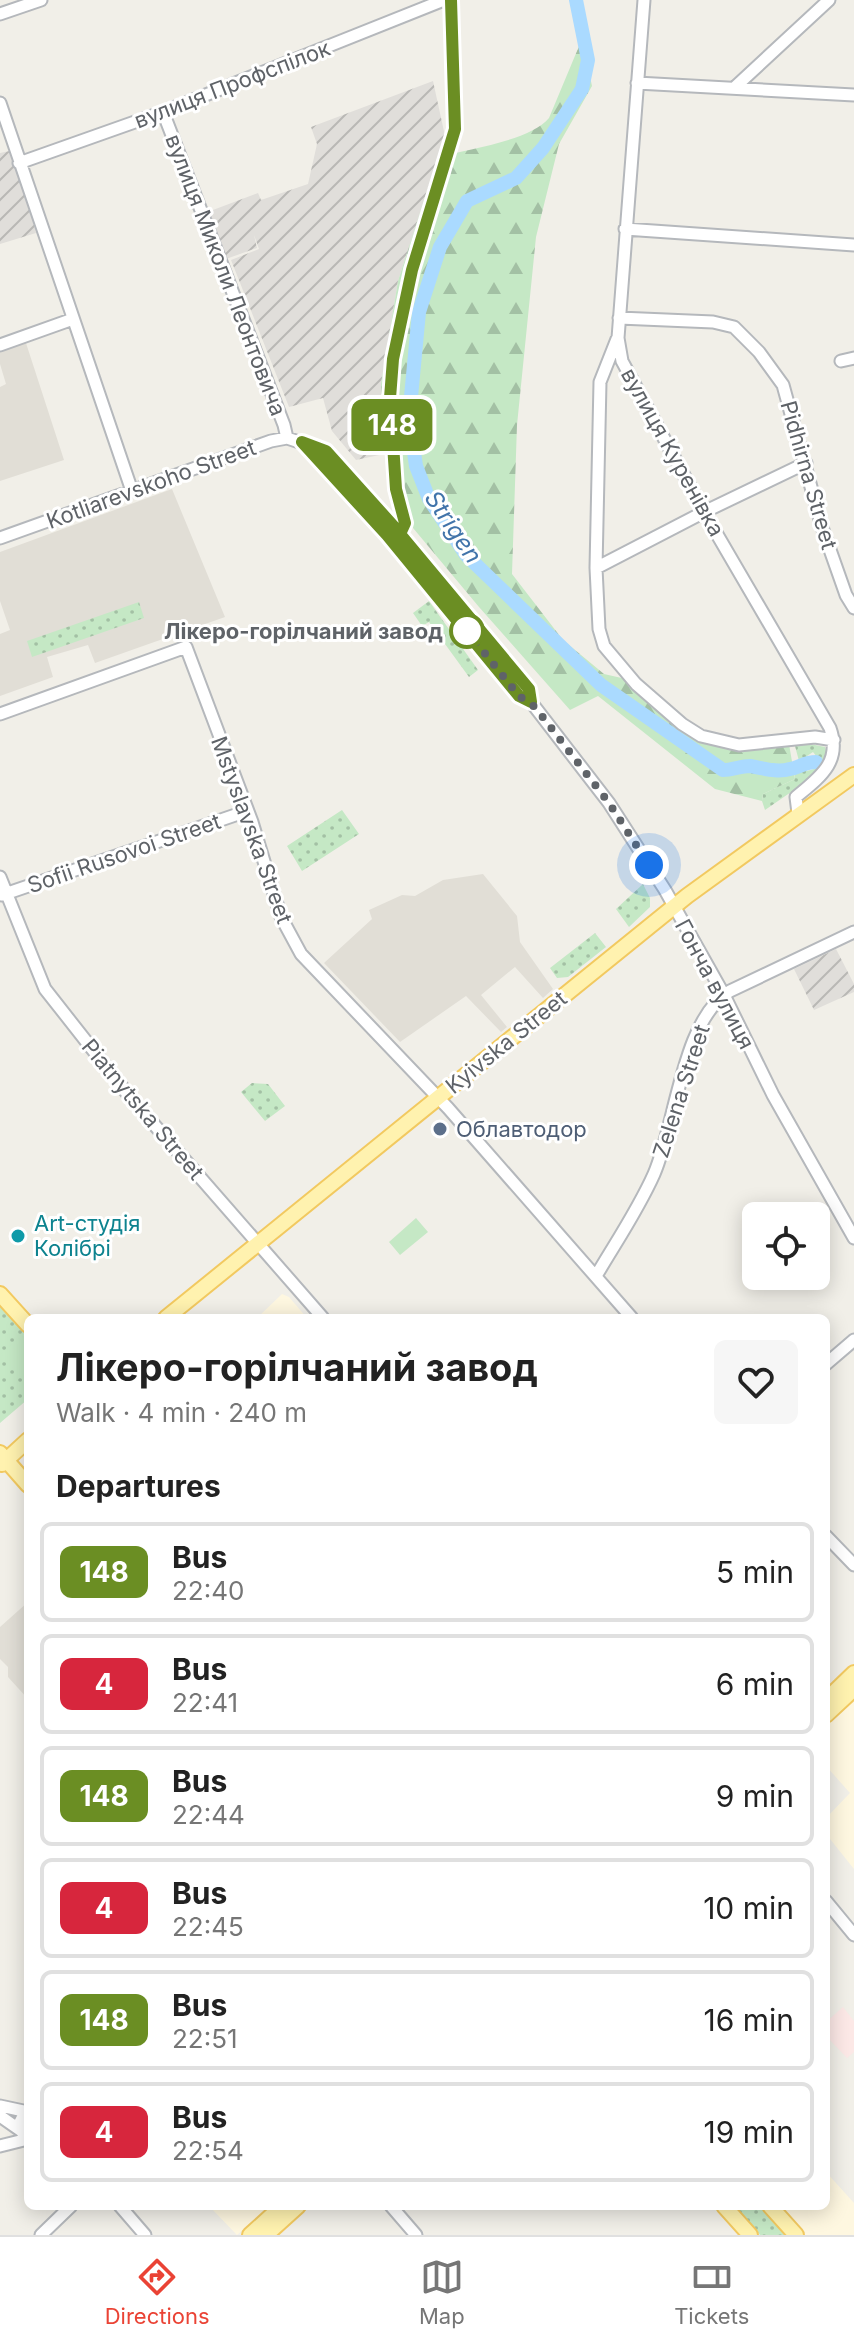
<!DOCTYPE html>
<meta charset="utf-8">
<style>
body{margin:0;font-family:Inter,sans-serif;background:#f6f6f6;color:#222;height:100vh;display:flex;flex-direction:column;font-size:30px;white-space:nowrap}
*{box-sizing:border-box;margin:0}
p{font-size:26px;color:#767676}
.icon{flex:none;width:44px;height:44px;fill:none;stroke:currentColor;stroke-width:2;stroke-linecap:round;stroke-linejoin:round}
.map{position:relative;flex:1;overflow:hidden}
.panel{position:absolute;left:24px;top:1314px;width:806px;height:896px;display:flex;flex-direction:column;background:#fff;border-radius:12px;box-shadow:0 4px 20px #0003}
.panel>*{flex:none}
.badge{padding:0 16px;border-radius:12px;font-size:28px;line-height:52px}
.tools{position:absolute;left:742px;top:1202px;display:grid;gap:16px}
.tools a{display:grid;place-items:center;width:88px;height:88px;border-radius:12px;background:#fff;box-shadow:0 4px 20px #0003;font-size:40px}
.you{position:absolute;width:40px;height:40px;margin:-20px;border:6px solid #fff;border-radius:50%;background:#1a73e8;box-shadow:0 0 0 12px #1a73e833}
.map>.badge{position:absolute;translate:-50% -50%;box-shadow:0 0 0 4px #fff}
h2{padding:0 32px;font-size:30px;line-height:72px}
.round{display:grid;place-items:center;flex:none;width:84px;height:84px;border-radius:12px;background:#f6f6f6}
.head{display:flex;align-items:center;justify-content:space-between;height:136px;padding:0 32px}
h1{font-size:38px;font-weight:700;line-height:60px}
ul{padding:0;list-style:none}
li{display:flex;align-items:center;gap:24px;height:100px;margin:0 16px 12px;padding:0 16px;border:4px solid #e0e0e0;border-radius:12px}
li div{flex:1}
li b{display:block;font-size:30px}
li em{font-style:normal}
li .badge{min-width:88px;font-weight:700;text-align:center}
.tabs{display:flex;justify-content:space-around;align-items:center;height:112px;border-top:2px solid #e0e0e0;background:#fff;font-size:22px;color:#767676}
.tabs a{display:grid;justify-items:center;gap:4px}
.tabs .on{color:#ea4335}
.map>svg:first-child{display:block}
</style>
<div class="map">
<svg width="854" height="2235" viewBox="0 0 854 2235">
<defs>
<pattern id="industrial-furrows" width="10" height="10" patternUnits="userSpaceOnUse" patternTransform="scale(2)"><rect width="10" height="10" fill="#e0deda"/><path d="M-1 1l2-2M0 10L10 0M9 11l2-2" fill="none" stroke="#b9b8b5"/></pattern>
<pattern id="grass-dots" width="8" height="8" patternUnits="userSpaceOnUse" patternTransform="scale(2)"><rect width="8" height="8" fill="#c5e8c5"/><path d="M2 2h.1M6 6h.1" fill="none" stroke="#a3c0a4" stroke-width="1.8" stroke-linecap="round"/></pattern>
<pattern id="forest-firs" width="22" height="20" patternUnits="userSpaceOnUse" patternTransform="scale(2)"><rect width="22" height="20" fill="#c5e8c5"/><path d="M5 1l3.5 6h-7zM16 11l3.5 6h-7z" fill="#a3c0a4"/></pattern>
</defs>
<rect width="100%" height="100%" fill="#f1efe8"/>
<path fill="#fef7e0" d="M282,1294L289,1297L307,1318H257Z
M854,1697V1869L826,1834V1818L850,1793L826,1766V1722Z
M826,2172L854,2203V2235H799L777,2210L782,2206H826Z
M209,2206H270L237,2235Z"/>
<path fill="url(#industrial-furrows)" d="M433,81L445,136L398,281L381,384L384,454L356,460L332,431L323,398L289,407L231,260L259,249L254,235L257,248L223,260L205,213L258,193L261,200L308,184L317,144L311,127Z
M14,150L36,233L0,244V153Z
M836,949L854,984V992L814,1010L794,969Z"/>
<path fill="#e1ded6" d="M25,340L64,460L0,481V387L6,384L0,364V348Z
M172,489L225,617L95,663L88,645L47,657L53,677L0,696V634L10,630L0,601V552Z
M483,874L517,916L520,942L553,989L543,998L515,967L481,995L507,1027L501,1032L466,996L400,1042L324,963L372,919L369,910L402,895L415,896L443,880Z
M28,1602V1699L8,1677V1667L0,1659V1627Z"/>
<path fill="#fce8e6" d="M843,2007L854,2021V2052L847,2058L826,2036V2022Z"/>
<path fill="url(#grass-dots)" d="M429,601L478,670L469,677L429,622L422,626L413,613Z
M139,602L144,618L32,657L27,641Z
M805,743L825,747L829,759L823,770L765,810L762,801L763,794L795,779L794,768L804,765L807,771L814,769L817,757L813,752L807,756L806,760L799,761L795,746Z
M342,810L359,834L302,871L287,846Z
M643,884L650,898V907L629,927L616,909Z
M595,933L606,947L568,977L557,978L550,968Z
M252,1083L268,1084L285,1106L265,1121L241,1092Z
M0,1301L28,1333V1399L0,1423Z
M735,2206H767L793,2235H760Z"/>
<path fill="url(#forest-firs)" d="M582,39L592,86L559,144L536,237L517,425L512,574L563,640L604,674L626,679L707,745L755,747L789,744L795,779L763,794L762,801L715,789L598,696L570,710L479,607L398,510L383,439L381,384L398,281L438,157C468,149 530,141 549,118Z"/>
<path fill="#c5e8c5" d="M416,1218L428,1232L400,1255L389,1242Z
M19,1338L28,1348L27,1384L1,1354Z"/>
<g fill="none" stroke-linecap="round" stroke-linejoin="round">
<path stroke="#aadaff" stroke-width="14" d="M576,0L588,60L582,89L543,148L516,178L467,201L440,247L419,312L409,418L416,466L429,499L466,555L601,685L723,770C732,770 741,766 750,766C763,768 777,773 790,769C800,767 805,762 816,762"/>
<defs>
<path id="minor" d="M644,0L618,338L622,361L704,512L830,728C842,762 820,777 796,797L798,813
M0,14L41,0
M637,83L854,95
M734,88L829,0
M0,103L132,491
M163,112L284,425L287,438
M19,163L163,112L444,0
M625,229L854,245
M619,318L713,322L734,327L759,352L783,385L822,527L846,595L854,608
M617,339L600,382L596,568L599,629L604,646L636,684L682,724L701,736L739,745L815,737L834,740
M0,345L73,319
M841,361L854,358
M305,446L387,535L519,696L531,702
M400,534L405,523L396,489L393,444L390,398L393,359L412,270L455,129L451,0
M0,538L271,441L287,438L326,451L396,529L529,689L531,702L609,803L665,890L724,995L773,1095L854,1238
M596,568L704,512L806,463
M0,714L186,647L252,822L281,917L301,954L448,1108L632,1318
M0,877L45,989L130,1097L323,1318
M2,895L247,811
M596,1276C616,1242 638,1210 654,1174C676,1124 682,1019 730,991L854,932
M826,1364L854,1340
M826,1536L854,1565
M826,1901L854,1935
M0,2106L28,2112
M28,2113C17,2119 17,2131 28,2137
M0,2116L20,2130
M0,2146L28,2139
M120,2206L145,2235
M391,2206L416,2235
M41,2235L71,2206"/>
<path id="major" d="M0,1294L28,1325
M166,1318L687,896L854,775
M0,1453L28,1485
M2,1464L28,1440
M826,1700L854,1673
M826,1715L854,1689
M724,2206L750,2235
M770,2206L796,2235
M250,2235L282,2206
M266,2235L298,2206"/>
</defs>
<use href="#minor" stroke="#b5b8bc" stroke-width="15"/>
<use href="#major" stroke="#f2c960" stroke-width="18"/>
<use href="#minor" stroke="#fff" stroke-width="11"/>
<use href="#major" stroke="#fff2af" stroke-width="14"/>
</g>
<g fill="none" stroke-linecap="round" stroke-linejoin="round">
<defs>
<path id="line" d="M396,529L326,451L302,442L387,535L519,696L531,702L529,689L400,534L405,523L396,489L393,444L390,398L393,359L412,270L455,129L451,0"/>
</defs>
<use href="#line" stroke="#fff" stroke-width="18"/>
<use href="#line" stroke="#6b8e23" stroke-width="12"/>
<path stroke="#5f6368" stroke-width="8" stroke-dasharray="0 14.4" d="M467,631L519,696L535,707L609,803L649,865"/>
</g>
<circle fill="#fff" stroke="#6b8e23" stroke-width="4" cx="467" cy="631" r="16"/>
<circle fill="#5c6f8a" stroke="#fff" stroke-width="3" cx="440" cy="1129" r="8"/>
<circle fill="#0f9aa8" stroke="#fff" stroke-width="3" cx="18" cy="1236" r="8"/>
<g text-anchor="middle" stroke-width="6" stroke-linejoin="round" paint-order="stroke">
<g font-size="22" fill="#5f6368" stroke="#fff">
<text transform="translate(232 84) rotate(-21)" y="8">вулиця Профспілок</text>
<text transform="translate(226 275) rotate(69)" y="8">вулиця Миколи Леонтовича</text>
<text transform="translate(673 452) rotate(61)" y="8">вулиця Куренівка</text>
<text transform="translate(809 475) rotate(74)" y="8">Pidhirna Street</text>
<text transform="translate(151 484) rotate(-20)" y="8">Kotliarevskoho Street</text>
<text transform="translate(252 830) rotate(70)" y="8">Mstyslavska Street</text>
<text transform="translate(124 853) rotate(-19)" y="8">Sofii Rusovoi Street</text>
<text transform="translate(715 984) rotate(62)" y="8">Гонча вулиця</text>
<text transform="translate(506 1042) rotate(-39)" y="8">Kyivska Street</text>
<text transform="translate(681 1091) rotate(-72)" y="8">Zelena Street</text>
<text transform="translate(143 1109) rotate(50)" y="8">Piatnytska Street</text>
</g>
<g font-size="22" font-weight="bold" fill="#5f6368" stroke="#fff" text-anchor="end">
<text x="443" y="639">Лікеро-горілчаний завод</text>
</g>
<g font-size="22" fill="#4e5e75" stroke="#fff" text-anchor="start">
<text x="456" y="1137">Облавтодор</text>
</g>
<g font-size="22" fill="#0d838f" stroke="#fff" text-anchor="start">
<text x="34" y="1231">Art-студія<tspan x="34" dy="25">Колібрі</tspan></text>
</g>
<g font-size="24" font-style="italic" fill="#4174aa" stroke="#fff">
<text transform="translate(453 527) rotate(56)" y="8">Strigen</text>
</g>
</g>
</svg>
<div class="tools">
<a><svg class="icon" aria-label="locate" viewBox="0 0 24 24"><circle cx="12" cy="12" r="6"/><path d="M12 2v4M12 18v4M2 12h4M18 12h4"/></svg></a>
</div>
<div class="you" style="left:649px;top:865px"></div>
<b class="badge" style="left:392px;top:425px;background:#6b8e23;color:#fff">148</b>
<section class="panel">
<div class="head"><div><h1>Лікеро-горілчаний завод</h1><p>Walk · 4 min · 240 m</p></div><a class="round"><svg class="icon" aria-label="heart" viewBox="0 0 24 24"><path d="M12 20l-8-8c-3-5 5-10 8-4 3-6 11-1 8 4z"/></svg></a></div>
<h2>Departures</h2>
<ul>
<li><span class="badge" style="background:#6b8e23;color:#fff">148</span><div><b>Bus</b><p>22:40</p></div><em>5 min</em></li>
<li><span class="badge" style="background:#d7263d;color:#fff">4</span><div><b>Bus</b><p>22:41</p></div><em>6 min</em></li>
<li><span class="badge" style="background:#6b8e23;color:#fff">148</span><div><b>Bus</b><p>22:44</p></div><em>9 min</em></li>
<li><span class="badge" style="background:#d7263d;color:#fff">4</span><div><b>Bus</b><p>22:45</p></div><em>10 min</em></li>
<li><span class="badge" style="background:#6b8e23;color:#fff">148</span><div><b>Bus</b><p>22:51</p></div><em>16 min</em></li>
<li><span class="badge" style="background:#d7263d;color:#fff">4</span><div><b>Bus</b><p>22:54</p></div><em>19 min</em></li>
</ul>
</section>
</div>
<nav class="tabs">
<a class="on"><svg class="icon" aria-label="directions" viewBox="0 0 24 24"><path d="M12 3l9 9-9 9-9-9zM9 14v-3h6M13 9l2 2-2 2"/></svg>Directions</a>
<a><svg class="icon" aria-label="map" viewBox="0 0 24 24"><path d="M3 6l6-2 6 2 6-2v14l-6 2-6-2-6 2zM9 4v14M15 6v14"/></svg>Map</a>
<a><svg class="icon" aria-label="tickets" viewBox="0 0 24 24"><path d="M3 7h18v10H3zM15 7v10"/></svg>Tickets</a>
</nav>
